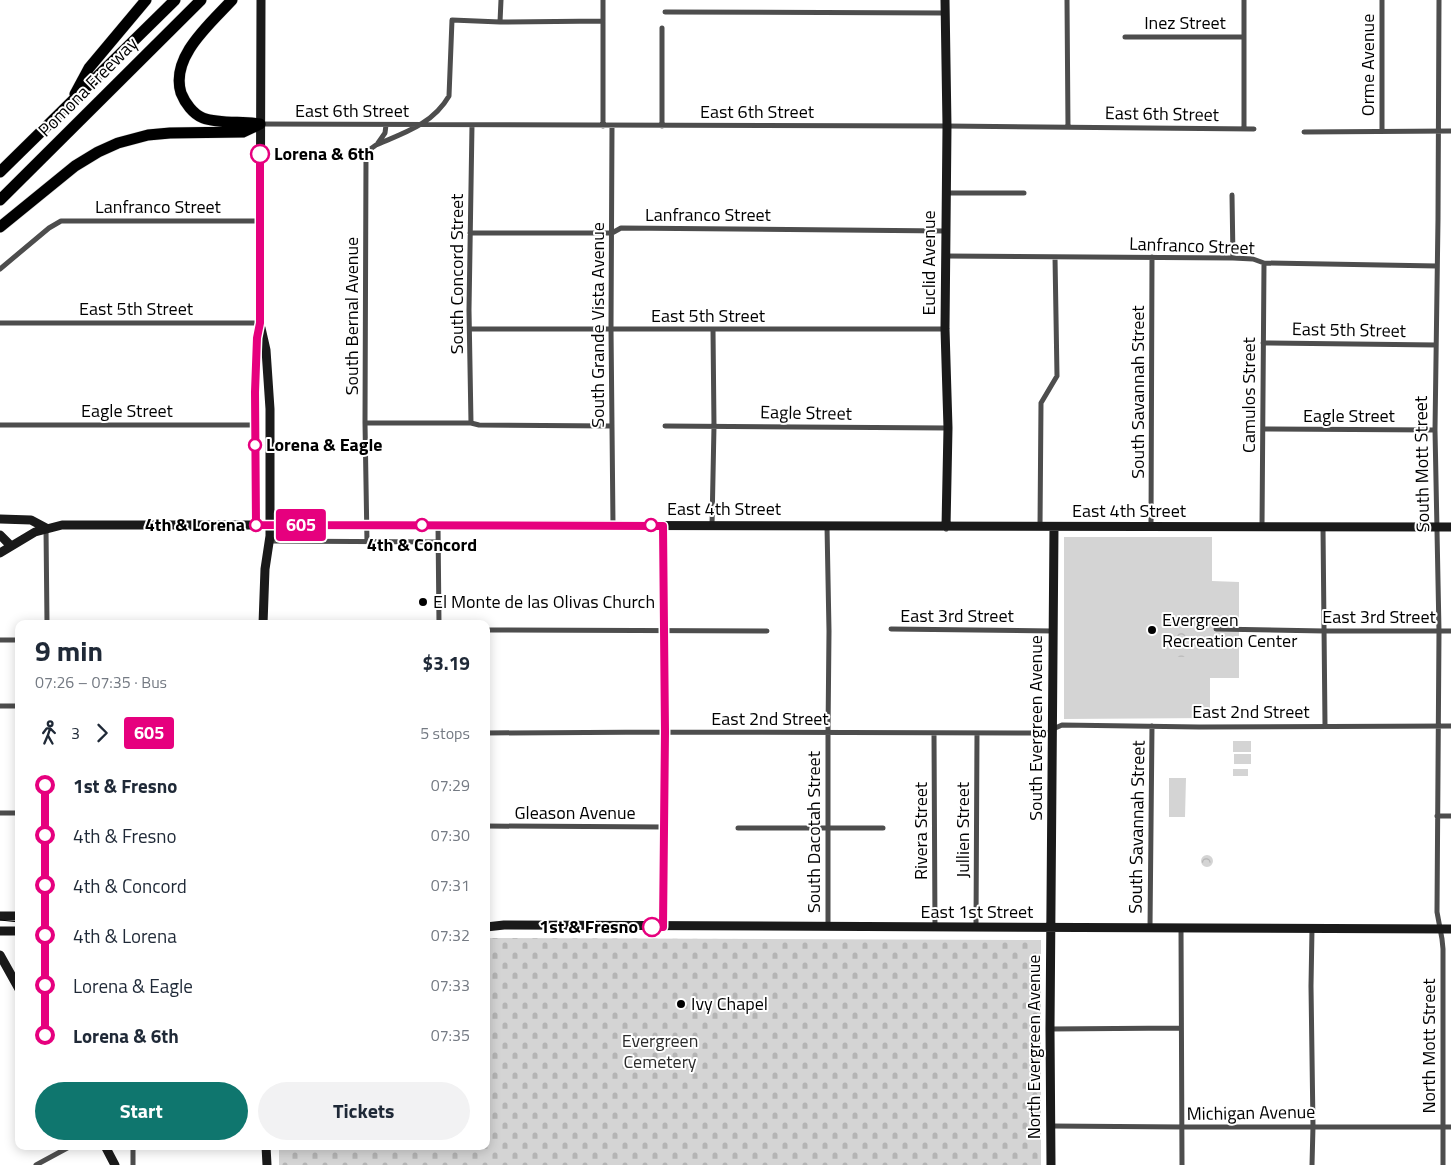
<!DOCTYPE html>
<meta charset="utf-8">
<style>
body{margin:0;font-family:"Titillium Web",sans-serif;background:#f2f2f3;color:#1f2937;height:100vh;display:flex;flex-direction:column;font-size:19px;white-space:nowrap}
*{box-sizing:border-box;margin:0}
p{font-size:16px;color:#747a83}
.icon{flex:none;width:28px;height:28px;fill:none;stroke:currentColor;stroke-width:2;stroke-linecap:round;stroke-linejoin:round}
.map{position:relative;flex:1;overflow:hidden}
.details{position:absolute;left:15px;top:620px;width:475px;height:530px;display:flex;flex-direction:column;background:#fff;border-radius:10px;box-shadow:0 2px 12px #0003}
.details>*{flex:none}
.badge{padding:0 10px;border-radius:4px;font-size:18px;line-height:32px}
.map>.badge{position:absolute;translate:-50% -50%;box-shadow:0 0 0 2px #fff}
.legs{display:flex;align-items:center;gap:8px;height:55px;padding:0 20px;font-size:16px}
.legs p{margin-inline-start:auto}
.headline{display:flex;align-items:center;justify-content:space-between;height:85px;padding:0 20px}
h1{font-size:28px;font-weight:700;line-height:38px}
.primary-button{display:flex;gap:10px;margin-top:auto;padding:10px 20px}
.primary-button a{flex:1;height:58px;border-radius:30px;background:#0f766e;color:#fff;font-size:20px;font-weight:700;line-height:58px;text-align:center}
.primary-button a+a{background:#f2f2f3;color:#1f2937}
ul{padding:0 20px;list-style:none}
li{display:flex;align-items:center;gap:18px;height:50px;font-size:19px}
li i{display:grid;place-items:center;width:8px;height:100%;margin:0 6px;background:currentColor}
li i::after{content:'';width:12px;height:12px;margin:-6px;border:4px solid;border-radius:50%;background:#fff}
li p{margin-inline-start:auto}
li:first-child i{background:linear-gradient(#0000 50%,currentColor 0)}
li:last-child i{background:linear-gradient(currentColor 50%,#0000 0)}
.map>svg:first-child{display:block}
</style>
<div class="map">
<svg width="1451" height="1165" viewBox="0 0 1451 1165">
<defs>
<pattern id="cemetery-stones" width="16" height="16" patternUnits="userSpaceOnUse" patternTransform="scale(1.25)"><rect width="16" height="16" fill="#d4d4d4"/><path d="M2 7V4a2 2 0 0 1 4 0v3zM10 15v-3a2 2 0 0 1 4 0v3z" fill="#b4b4b4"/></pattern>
<pattern id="park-crowns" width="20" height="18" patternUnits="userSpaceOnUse" patternTransform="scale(1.25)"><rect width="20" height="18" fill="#d4d4d4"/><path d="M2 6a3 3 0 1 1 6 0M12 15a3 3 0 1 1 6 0" fill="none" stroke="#b4b4b4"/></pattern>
</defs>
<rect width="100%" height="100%" fill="#fff"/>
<path fill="#d4d4d4" d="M1064,537H1212V581L1239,582V678H1210V718L1064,719Z
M1233,741H1251V752H1233Z
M1234,754H1251V764H1234Z
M1233,769H1248V776H1233Z
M1169,778H1186L1185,817H1169Z"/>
<path fill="url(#cemetery-stones)" d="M486,938L1041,940V1165H279V1146H486Z"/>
<path fill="url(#park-crowns)" d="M1183,618H1186L1202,629L1201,647L1193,657H1177V653L1165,638L1163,621L1180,620Z
M1201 861a6 6 0 1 1 12 0a6 6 0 1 1-12 0Z"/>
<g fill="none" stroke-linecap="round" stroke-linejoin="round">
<defs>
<path id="highway" d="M232,0C210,24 170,57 181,93C185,103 193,114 203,118C219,124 243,121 260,124
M75,94L89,68L146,0
M0,172L175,0
M0,200L201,0
M0,227L75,166L98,152L118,143L148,135L170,133L243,132L260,124"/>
</defs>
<use href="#highway" stroke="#dbdbdb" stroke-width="12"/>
<path stroke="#4d4d4d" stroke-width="5" d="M603,0V126
M1067,0L1068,127
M1439,0L1438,219L1435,430L1439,631L1437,912L1442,939L1443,949V1165
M665,12L945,13
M500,22L501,0
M662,28V126
M1125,37H1244
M260,124L947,126L1254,129
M612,126L611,329L613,525
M1244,129V0
M1382,131V0
M1304,132L1451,131
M378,143L385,133L386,125
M946,193H1024
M1232,195L1233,258
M470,233H612L621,228L946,231
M946,256L1233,258L1253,259L1264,263L1437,266
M0,269L49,228L61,221H260
M0,323H260
M470,329H945
M1263,343L1436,345
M365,423H471L479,425L612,426
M471,423L469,310L472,125
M0,425H254
M665,426L948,428
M1264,429L1435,430
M438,525L439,624
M663,526L665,732L663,926
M712,526L714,426L713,330
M827,526L829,631L828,733V927
M1040,527L1041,403L1057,376L1055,257
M1151,527L1152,257
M1262,527L1264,263
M46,528L47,624
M1323,528L1325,725
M269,541L438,542
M367,542L365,423L366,156L369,150L376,145C404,133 433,124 449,96L452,20L500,22L603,21
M891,629L1053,631
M1216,629L1324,631H1451
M486,630L767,631
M0,640H19
M0,706H19
M1053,729L1062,725L1199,727L1451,726
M486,733L665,732L1053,733
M934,734L935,928
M0,813H19
M1437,816H1451
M486,826L664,827
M738,828H883
M976,927L977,733
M1150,928L1152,726
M1181,928L1182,1165
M1312,929L1311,986L1313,1126L1312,1165
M1050,1029L1181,1028
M1051,1126L1183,1127H1451
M133,1146V1165
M36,1165L71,1146"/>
<path stroke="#1a1a1a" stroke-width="9" d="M945,0L947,126L945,329L948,428L946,527
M261,328L266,350L270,409V536L265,569L263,624
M0,519L31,520L46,528
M256,525L255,392L257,338L260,323L261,0
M383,525L1451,527
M0,535L11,546
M0,553L35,532L62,525H261
M0,916H19
M486,927L504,925L1451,929
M0,931H19
M0,955L19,989
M105,1146L115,1165
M266,1146L267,1165
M1051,1165L1050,1029L1054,527"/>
<use href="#highway" stroke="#000" stroke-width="11"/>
<path stroke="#000" stroke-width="1" d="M0,920L19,922"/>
<path stroke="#1a1a1a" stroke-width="9" d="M264,525H383"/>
</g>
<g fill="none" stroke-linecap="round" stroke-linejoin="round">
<defs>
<path id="line-1" d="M260,154V323L257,338L255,392L256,525L663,526L665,732L663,927H652"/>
</defs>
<use href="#line-1" stroke="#fff" stroke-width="11"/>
<use href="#line-1" stroke="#e6007e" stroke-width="8"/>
</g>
<g fill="#fff" stroke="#e6007e" stroke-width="2.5">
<circle cx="260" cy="154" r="9"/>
<circle cx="255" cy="445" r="6"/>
<circle cx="256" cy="525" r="6"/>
<circle cx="422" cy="525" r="6"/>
<circle cx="651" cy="525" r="6"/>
<circle cx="652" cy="927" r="9"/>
</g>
<g fill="#000" stroke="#fff" stroke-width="2">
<circle cx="423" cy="602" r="5"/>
<circle cx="1152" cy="630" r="5"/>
<circle cx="681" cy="1004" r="5"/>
</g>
<g text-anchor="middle" stroke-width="4" stroke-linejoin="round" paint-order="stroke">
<g font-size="18" fill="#000" stroke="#fff">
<text x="1185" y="29">Inez Street</text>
<text transform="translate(1368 65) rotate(-90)" y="6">Orme Avenue</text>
<text transform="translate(88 87) rotate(-45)" y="6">Pomona Freeway</text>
<text x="352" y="117">East 6th Street</text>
<text x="757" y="118">East 6th Street</text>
<text transform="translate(1162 114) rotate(1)" y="6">East 6th Street</text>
<text x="158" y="213">Lanfranco Street</text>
<text x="708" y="221">Lanfranco Street</text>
<text transform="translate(1192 246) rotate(2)" y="6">Lanfranco Street</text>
<text transform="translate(929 263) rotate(-90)" y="6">Euclid Avenue</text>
<text transform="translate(457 274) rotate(-90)" y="6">South Concord Street</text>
<text x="136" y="315">East 5th Street</text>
<text transform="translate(352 316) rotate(-90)" y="6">South Bernal Avenue</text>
<text x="708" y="322">East 5th Street</text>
<text transform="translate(598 325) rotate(-90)" y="6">South Grande Vista Avenue</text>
<text transform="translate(1349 330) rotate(1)" y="6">East 5th Street</text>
<text transform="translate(1138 392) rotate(-90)" y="6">South Savannah Street</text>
<text transform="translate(1249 395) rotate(-90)" y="6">Camulos Street</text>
<text x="127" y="417">Eagle Street</text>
<text transform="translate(806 413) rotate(1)" y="6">Eagle Street</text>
<text x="1349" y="422">Eagle Street</text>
<text transform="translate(1422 464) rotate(-91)" y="6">South Mott Street</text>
<text x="724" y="515">East 4th Street</text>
<text x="1129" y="517">East 4th Street</text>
<text x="957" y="622">East 3rd Street</text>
<text x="1379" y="623">East 3rd Street</text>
<text x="1251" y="718">East 2nd Street</text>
<text x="770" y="725">East 2nd Street</text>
<text transform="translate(1036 728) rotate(-90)" y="6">South Evergreen Avenue</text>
<text x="575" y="819">Gleason Avenue</text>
<text transform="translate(1137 827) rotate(-89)" y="6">South Savannah Street</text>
<text transform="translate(963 830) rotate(-90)" y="6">Jullien Street</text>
<text transform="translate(921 831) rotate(-90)" y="6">Rivera Street</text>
<text transform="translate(814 832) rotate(-90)" y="6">South Dacotah Street</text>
<text x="977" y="918">East 1st Street</text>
<text transform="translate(1429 1046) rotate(-90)" y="6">North Mott Street</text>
<text transform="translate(1034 1047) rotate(-90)" y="6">North Evergreen Avenue</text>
<text transform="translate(1251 1113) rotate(-1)" y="6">Michigan Avenue</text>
</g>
<g font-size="18" font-weight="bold" fill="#000" stroke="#fff" text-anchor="start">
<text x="274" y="160">Lorena &amp; 6th</text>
<text x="266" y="451">Lorena &amp; Eagle</text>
<text x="245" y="531" text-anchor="end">4th &amp; Lorena</text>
<text x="422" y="551" text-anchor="middle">4th &amp; Concord</text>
<text x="638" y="933" text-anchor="end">1st &amp; Fresno</text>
</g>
<g font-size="18" fill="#000" stroke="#fff" text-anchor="start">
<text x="433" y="608">El Monte de las Olivas Church</text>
<text x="1162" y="626">Evergreen<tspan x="1162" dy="21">Recreation Center</tspan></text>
<text x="691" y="1010">Ivy Chapel</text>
</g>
<g font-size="18" fill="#2b2b2b" stroke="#fff">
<text x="660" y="1047">Evergreen<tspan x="660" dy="21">Cemetery</tspan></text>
</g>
</g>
</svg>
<b class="badge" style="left:301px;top:525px;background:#e6007e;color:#fff">605</b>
<section class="details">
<div class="headline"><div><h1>9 min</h1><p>07:26 – 07:35 · Bus</p></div><b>$3.19</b></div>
<div class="legs"><svg class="icon" aria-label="walk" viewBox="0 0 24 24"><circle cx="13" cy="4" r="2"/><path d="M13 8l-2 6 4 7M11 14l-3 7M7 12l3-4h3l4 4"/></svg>3<svg class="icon" aria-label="forward" viewBox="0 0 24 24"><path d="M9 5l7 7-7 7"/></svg><b class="badge" style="background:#e6007e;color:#fff">605</b><p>5 stops</p></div>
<ul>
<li><i style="color:#e6007e"></i><b>1st &amp; Fresno</b><p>07:29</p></li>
<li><i style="color:#e6007e"></i><span>4th &amp; Fresno</span><p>07:30</p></li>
<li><i style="color:#e6007e"></i><span>4th &amp; Concord</span><p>07:31</p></li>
<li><i style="color:#e6007e"></i><span>4th &amp; Lorena</span><p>07:32</p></li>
<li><i style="color:#e6007e"></i><span>Lorena &amp; Eagle</span><p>07:33</p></li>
<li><i style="color:#e6007e"></i><b>Lorena &amp; 6th</b><p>07:35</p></li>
</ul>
<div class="primary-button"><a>Start</a><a>Tickets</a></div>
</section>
</div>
